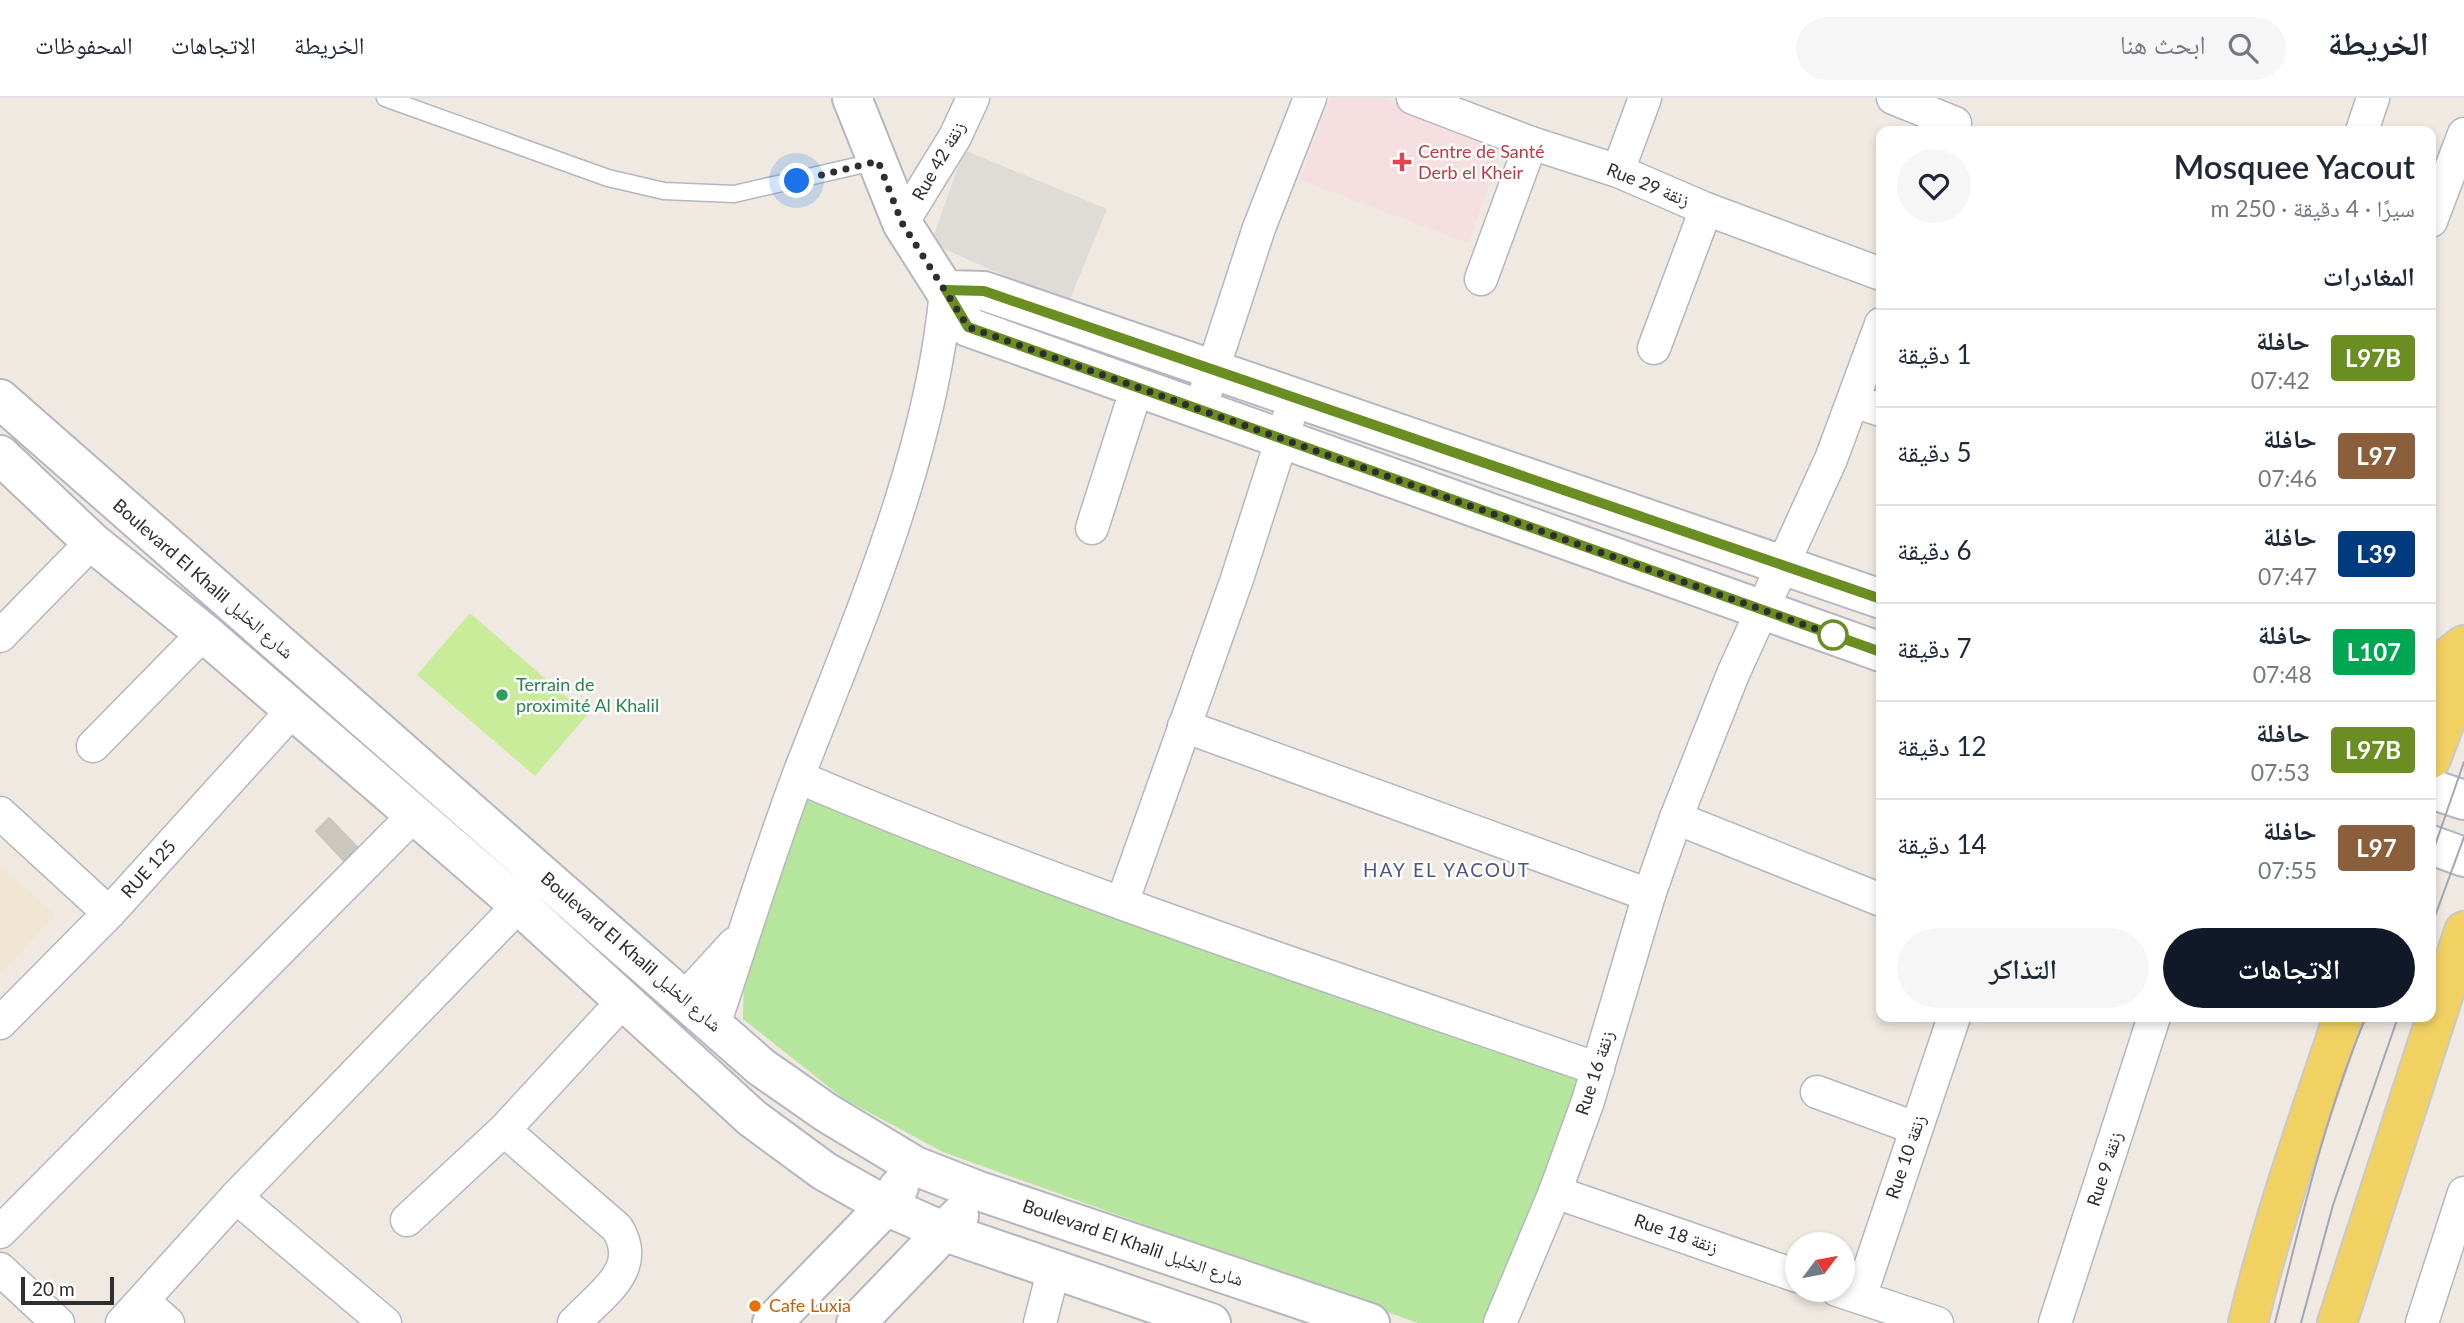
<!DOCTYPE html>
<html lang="ar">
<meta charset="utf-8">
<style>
body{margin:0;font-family:Lato,"Noto Naskh Arabic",sans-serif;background:#f6f6f7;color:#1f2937;direction:rtl;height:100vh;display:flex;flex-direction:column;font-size:26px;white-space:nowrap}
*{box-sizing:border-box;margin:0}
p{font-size:23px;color:#747a83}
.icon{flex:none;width:38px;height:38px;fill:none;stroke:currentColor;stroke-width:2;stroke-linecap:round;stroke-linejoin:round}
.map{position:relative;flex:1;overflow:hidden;direction:ltr}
.sheet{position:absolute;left:1876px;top:28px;width:560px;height:896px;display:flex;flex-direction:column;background:#fff;border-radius:14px;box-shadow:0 4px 10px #0003;direction:rtl}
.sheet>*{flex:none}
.badge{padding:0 14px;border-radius:5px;font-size:24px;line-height:46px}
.needle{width:46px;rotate:58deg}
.tools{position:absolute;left:1785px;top:1134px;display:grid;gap:14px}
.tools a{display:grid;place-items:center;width:70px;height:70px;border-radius:50%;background:#fff;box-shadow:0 4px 10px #0003;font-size:35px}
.scale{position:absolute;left:21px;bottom:18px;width:93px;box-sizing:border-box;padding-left:7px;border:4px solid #2e2e2e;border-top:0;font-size:19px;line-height:24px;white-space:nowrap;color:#2e2e2e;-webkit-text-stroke:5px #fff;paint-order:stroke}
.you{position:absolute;width:35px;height:35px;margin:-18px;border:5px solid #fff;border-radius:50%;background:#1a73e8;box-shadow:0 0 0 10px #1a73e833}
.map>.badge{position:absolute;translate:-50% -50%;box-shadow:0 0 0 4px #fff}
h2{padding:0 21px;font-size:26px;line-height:63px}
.round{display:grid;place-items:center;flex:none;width:74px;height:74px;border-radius:37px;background:#f6f6f7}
.headline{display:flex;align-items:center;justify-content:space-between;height:119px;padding:0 21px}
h1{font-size:33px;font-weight:600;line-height:52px}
.action{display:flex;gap:14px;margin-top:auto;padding:14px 21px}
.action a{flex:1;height:80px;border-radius:42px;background:#111827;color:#fff;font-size:28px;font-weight:600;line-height:80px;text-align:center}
.action a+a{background:#f6f6f7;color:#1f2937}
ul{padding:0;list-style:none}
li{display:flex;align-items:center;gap:21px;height:98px;padding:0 21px;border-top:2px solid #e0e1e3}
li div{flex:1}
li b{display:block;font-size:26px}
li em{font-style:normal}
li .badge{min-width:77px;font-weight:700;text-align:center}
header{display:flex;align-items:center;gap:42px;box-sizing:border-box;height:98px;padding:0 35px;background:#fff;border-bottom:2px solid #e0e1e3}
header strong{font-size:33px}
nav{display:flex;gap:38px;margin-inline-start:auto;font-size:24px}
.search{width:490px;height:63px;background:#f6f6f7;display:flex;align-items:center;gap:18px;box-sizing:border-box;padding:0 24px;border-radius:38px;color:#747a83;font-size:26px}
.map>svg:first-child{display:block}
</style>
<header>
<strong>الخريطة</strong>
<div class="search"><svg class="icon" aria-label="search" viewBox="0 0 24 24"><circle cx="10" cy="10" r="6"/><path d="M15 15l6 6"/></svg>ابحث هنا</div>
<nav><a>الخريطة</a><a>الاتجاهات</a><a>المحفوظات</a></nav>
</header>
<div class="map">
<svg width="2464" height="1225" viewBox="0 0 2464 1225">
<rect width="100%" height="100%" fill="#efe9e1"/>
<path fill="#f0e6d1" d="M0,767L55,817L0,876Z"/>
<path fill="#f5dfe0" d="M1330,0H1382L1505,45L1468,145L1300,82Z"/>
<path fill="#b6e59e" d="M799,685L1595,976L1498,1225H1418L943,1054L844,1001L743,921L745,831Z"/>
<path fill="#c9ec9a" d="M470,515L587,617L535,678L417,577Z"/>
<path fill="#dfdcd8" d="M964,52L1107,111L1068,206L931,145Z"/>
<path fill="#cbc7bf" stroke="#cbc5ba" stroke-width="2" d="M329,720L361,753L347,766L316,733Z"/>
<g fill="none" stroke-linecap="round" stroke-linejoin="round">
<defs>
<path id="lane" d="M385,0L608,80L664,93L734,96L878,63"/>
<g id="street">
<path d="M1413,0L1531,45L1618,73L1706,111L1881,176"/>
<path d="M1893,0L1955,25"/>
<path d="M2362,33L2373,0"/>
<path d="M1618,73L1645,0"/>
<path d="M2431,123L2464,36"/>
<path d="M902,125L955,39L973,0"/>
<path d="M1481,181L1531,45"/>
<path d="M1654,250L1706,111"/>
<path d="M1853,303L1881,312"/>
<path d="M1200,311L1259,130L1310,0"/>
<path d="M1092,430L1137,289"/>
<path d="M0,538L92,444"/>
<path d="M1184,628L1649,797"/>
<path d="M93,648L204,535"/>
<path d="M798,679C1059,790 1330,878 1598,971"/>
<path d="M0,715L109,815"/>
<path d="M1676,720L1881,802"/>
<path d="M1122,805L1237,481L1295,300"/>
<path d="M682,903L734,846"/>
<path id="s1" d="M0,925L109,815L292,613"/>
<path d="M714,927C742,843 768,759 799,676C858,524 932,356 946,192"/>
<path d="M1817,994L1915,1030"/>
<path d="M504,1032L617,1130C643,1172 601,1196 574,1225"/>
<path d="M1555,1094L1797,1178"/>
<path d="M236,1099L385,1225"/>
<path d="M407,1122L504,1032L625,901"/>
<path d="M0,1134L415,716"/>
<path d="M0,1171L58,1225"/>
<path d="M1837,1192L1937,1225"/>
<path d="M1860,1199L1954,919"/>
<path d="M143,1203L168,1225"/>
<path d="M122,1225L236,1099L519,807"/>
<path d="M1040,1225L1054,1170"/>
<path d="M1500,1225L1555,1094L1588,1003L1649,797L1676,720L1733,576L1831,361L1881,226"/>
<path d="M2055,1225L2154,919"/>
<path d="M2422,1225L2464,1095"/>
</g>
<path id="secondary" d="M852,0L902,125L968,229L1881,554
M946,192L984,193L1881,501
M0,301L761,969L827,1015L915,1068L979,1093L1370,1225
M0,357L92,444L204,535L519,807L752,1020L824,1073L886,1108L945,1134L1211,1225
M2431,691L2464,702
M2431,747L2464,759
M772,1225L886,1108L899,1089
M856,1225L959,1118"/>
<path id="primary" d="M2431,572L2464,547
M2431,661L2464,573
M2248,1225C2273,1121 2309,1020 2343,919
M2337,1225L2464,833"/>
</defs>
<use href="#lane" stroke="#b4b7c1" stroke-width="19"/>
<use href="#street" stroke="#b4b7c1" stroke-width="35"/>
<use href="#secondary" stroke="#b4b7c1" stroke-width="42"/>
<use href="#primary" stroke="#c9c9c9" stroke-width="42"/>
<use href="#lane" stroke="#fff" stroke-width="16"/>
<use href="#street" stroke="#fff" stroke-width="32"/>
<use href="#secondary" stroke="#fff" stroke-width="38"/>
<use href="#primary" stroke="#f2d163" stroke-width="38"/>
<path stroke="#a3a6b8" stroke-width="2" d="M2431,759L2464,664
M2431,829L2464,739
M2275,1225C2301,1123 2325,1016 2366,919
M2301,1225L2333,1107L2398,919"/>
</g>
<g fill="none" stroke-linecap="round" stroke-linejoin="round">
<defs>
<path id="line" d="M1881,501L984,193L946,192L968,229L1881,554"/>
</defs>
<use href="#line" stroke="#fff" stroke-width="16"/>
<use href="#line" stroke="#6b8e23" stroke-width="10"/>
<path stroke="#2e2e2e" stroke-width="7" stroke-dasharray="0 12.6" d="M797,83L878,63L902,125L968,229L1833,537"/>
</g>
<path fill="#e0444e" stroke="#fff" stroke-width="2.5" d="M1398.5 53.5h7v7h7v7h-7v7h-7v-7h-7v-7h7z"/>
<circle fill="#fff" stroke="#6b8e23" stroke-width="3.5" cx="1833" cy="537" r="14"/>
<circle fill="#2e9e5b" stroke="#fff" stroke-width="2.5" cx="502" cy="597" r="7"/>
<circle fill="#e8710a" stroke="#fff" stroke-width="2.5" cx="755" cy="1208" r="7"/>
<g text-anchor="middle" stroke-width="5" stroke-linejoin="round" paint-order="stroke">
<g font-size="18" fill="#be3a42" stroke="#fff" text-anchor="start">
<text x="1418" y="60">Centre de Santé<tspan x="1418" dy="21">Derb el Kheir</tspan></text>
</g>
<g font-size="18" fill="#2e2e2e" stroke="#fff">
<text transform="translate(939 63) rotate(-60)" y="6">Rue 42 زنقة</text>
<text transform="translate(1648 87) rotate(22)" y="6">Rue 29 زنقة</text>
<text transform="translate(203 481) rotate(41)" y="6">Boulevard El Khalil شارع الخليل</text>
<text dy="6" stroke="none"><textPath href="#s1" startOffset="214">RUE 125</textPath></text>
<text transform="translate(631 854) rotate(41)" y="6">Boulevard El Khalil شارع الخليل</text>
<text transform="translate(1595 975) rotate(-72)" y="6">Rue 16 زنقة</text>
<text transform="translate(1906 1059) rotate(-71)" y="6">Rue 10 زنقة</text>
<text transform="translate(2105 1071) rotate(-72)" y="6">Rue 9 زنقة</text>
<text transform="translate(1676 1136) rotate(19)" y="6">Rue 18 زنقة</text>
<text transform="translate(1133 1145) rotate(19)" y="6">Boulevard El Khalil شارع الخليل</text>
</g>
<g font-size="18" fill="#27864d" stroke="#fff" text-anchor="start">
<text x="516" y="593">Terrain de<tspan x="516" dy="21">proximité Al Khalil</tspan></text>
</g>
<g font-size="18" fill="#c56008" stroke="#fff" text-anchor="start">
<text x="769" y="1214">Cafe Luxia</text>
</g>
<g font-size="19" letter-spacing="2" fill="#4d5680" stroke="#fff">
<text x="1447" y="779">HAY EL YACOUT</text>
</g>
</g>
</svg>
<div class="tools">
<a><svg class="needle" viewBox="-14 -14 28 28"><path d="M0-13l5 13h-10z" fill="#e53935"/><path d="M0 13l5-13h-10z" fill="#747a83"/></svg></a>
</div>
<div class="scale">20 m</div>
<div class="you" style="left:797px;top:83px"></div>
<section class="sheet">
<div class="headline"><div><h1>Mosquee Yacout</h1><p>سيرًا · 4 دقيقة · 250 m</p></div><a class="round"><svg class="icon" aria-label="heart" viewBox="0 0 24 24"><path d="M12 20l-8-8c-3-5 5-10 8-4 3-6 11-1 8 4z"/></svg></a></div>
<h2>المغادرات</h2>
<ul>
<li><span class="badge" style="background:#6b8e23;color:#fff">L97B</span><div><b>حافلة</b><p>07:42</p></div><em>1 دقيقة</em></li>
<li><span class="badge" style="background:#8b5e3c;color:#fff">L97</span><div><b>حافلة</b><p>07:46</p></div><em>5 دقيقة</em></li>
<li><span class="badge" style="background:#003b80;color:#fff">L39</span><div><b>حافلة</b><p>07:47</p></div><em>6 دقيقة</em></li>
<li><span class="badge" style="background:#00a651;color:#fff">L107</span><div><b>حافلة</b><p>07:48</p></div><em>7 دقيقة</em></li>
<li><span class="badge" style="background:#6b8e23;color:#fff">L97B</span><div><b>حافلة</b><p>07:53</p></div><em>12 دقيقة</em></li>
<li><span class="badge" style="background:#8b5e3c;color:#fff">L97</span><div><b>حافلة</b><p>07:55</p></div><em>14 دقيقة</em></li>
</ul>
<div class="action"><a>الاتجاهات</a><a>التذاكر</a></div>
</section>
</div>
